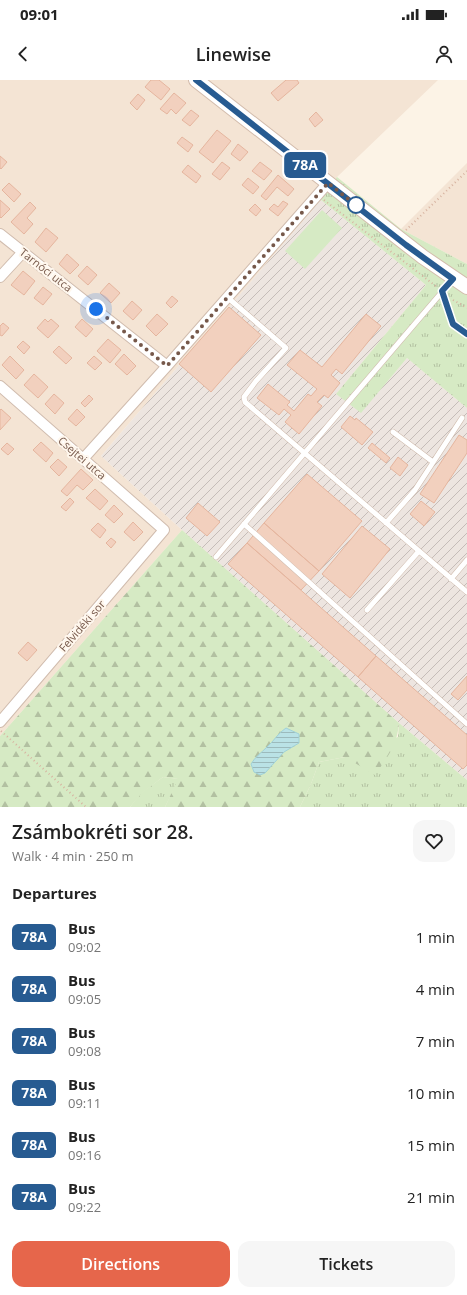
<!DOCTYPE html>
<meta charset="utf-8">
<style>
body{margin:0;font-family:"Open Sans",sans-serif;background:#f6f6f6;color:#222;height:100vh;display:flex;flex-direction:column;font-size:15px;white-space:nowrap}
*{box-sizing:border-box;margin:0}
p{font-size:13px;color:#767676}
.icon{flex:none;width:22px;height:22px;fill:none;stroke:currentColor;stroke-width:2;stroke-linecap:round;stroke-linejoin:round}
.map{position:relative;height:727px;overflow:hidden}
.sheet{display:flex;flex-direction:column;background:#fff;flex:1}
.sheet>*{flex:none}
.badge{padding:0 8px;border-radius:6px;font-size:14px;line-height:26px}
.you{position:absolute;width:20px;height:20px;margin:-10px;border:3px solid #fff;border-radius:50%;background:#1a73e8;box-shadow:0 0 0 6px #1a73e833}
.map>.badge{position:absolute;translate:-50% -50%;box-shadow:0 0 0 2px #fff}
h2{padding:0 12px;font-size:15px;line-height:36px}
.round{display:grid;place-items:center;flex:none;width:42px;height:42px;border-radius:12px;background:#f6f6f6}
.summary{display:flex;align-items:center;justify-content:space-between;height:68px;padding:0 12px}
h1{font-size:19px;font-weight:600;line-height:30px}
.cta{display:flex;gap:8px;margin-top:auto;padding:8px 12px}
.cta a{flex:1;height:46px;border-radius:12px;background:#e6664b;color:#fff;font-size:16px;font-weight:600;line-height:46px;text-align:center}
.cta a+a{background:#f6f6f6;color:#222}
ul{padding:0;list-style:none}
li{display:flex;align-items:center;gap:12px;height:52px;padding:0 12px}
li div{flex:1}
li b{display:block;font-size:15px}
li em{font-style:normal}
li .badge{min-width:44px;font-weight:700;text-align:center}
.status{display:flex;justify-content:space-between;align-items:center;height:28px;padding:0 20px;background:#fff;direction:ltr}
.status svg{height:11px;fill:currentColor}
header{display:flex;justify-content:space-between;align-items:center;height:52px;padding:0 12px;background:#fff;font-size:18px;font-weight:600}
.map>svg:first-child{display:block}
</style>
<div class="status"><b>09:01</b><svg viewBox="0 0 49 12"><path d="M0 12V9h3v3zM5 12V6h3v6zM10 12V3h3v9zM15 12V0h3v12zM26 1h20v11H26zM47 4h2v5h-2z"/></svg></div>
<header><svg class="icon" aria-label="back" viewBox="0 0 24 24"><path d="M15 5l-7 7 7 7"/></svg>Linewise<svg class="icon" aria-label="person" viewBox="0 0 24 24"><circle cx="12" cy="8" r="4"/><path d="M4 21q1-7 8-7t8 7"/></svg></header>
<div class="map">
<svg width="467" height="727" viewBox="0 0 467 727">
<defs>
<pattern id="industrial-furrows" width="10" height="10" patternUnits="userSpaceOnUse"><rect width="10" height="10" fill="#ede5e0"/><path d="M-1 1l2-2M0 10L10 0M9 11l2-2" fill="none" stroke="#c5bcb8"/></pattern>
<pattern id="grass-tufts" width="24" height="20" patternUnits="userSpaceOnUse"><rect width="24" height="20" fill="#d6eac4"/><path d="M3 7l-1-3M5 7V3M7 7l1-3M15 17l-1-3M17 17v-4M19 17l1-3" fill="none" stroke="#b2c0a1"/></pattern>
<pattern id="forest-firs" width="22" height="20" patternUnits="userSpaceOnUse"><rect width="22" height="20" fill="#d6eac4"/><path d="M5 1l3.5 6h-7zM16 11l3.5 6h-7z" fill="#b2c0a1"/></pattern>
<pattern id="water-rules" width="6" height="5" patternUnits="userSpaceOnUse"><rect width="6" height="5" fill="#bae2e6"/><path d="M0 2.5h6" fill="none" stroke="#9cbabc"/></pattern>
</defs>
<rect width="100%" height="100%" fill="#fcf3e6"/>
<path fill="#f4e4d4" d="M0,0H438L337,97L323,114L321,120L101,376L182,450L0,656Z
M467,83V184L401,149Z"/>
<path fill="url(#industrial-furrows)" d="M321,120L426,205L336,314L361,332L407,278L467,328V700L399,643L182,450L101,376Z"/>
<path fill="url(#grass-tufts)" d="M337,97L401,149L467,184V328L407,278L361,333L336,314L426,205L321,120L322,114Z
M399,643L467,700V727H300L311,704L319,682L345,677L398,657Z
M163,697L179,699L165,727H130L141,713Z"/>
<path fill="url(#forest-firs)" d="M182,450L399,643C397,666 388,676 375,695L345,677L319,682L311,704L300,727H165L178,699L163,697L142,713L130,727H0V656Z"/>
<path fill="#d6eac4" d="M322,130L342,148L305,189L285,171Z"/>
<path fill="url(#water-rules)" stroke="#a0d2d8" d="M286,648L299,654V663L284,672L265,693L260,695L254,692L251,684C255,677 261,673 267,667C274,661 278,653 286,648Z"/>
<path fill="#f2d0be" stroke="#e5b59e" d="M151,0H159L170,9L161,20L145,7Z
M286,0H297L299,3L278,21L271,13Z
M174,13L186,23L176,34L171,29L167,34L160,29Z
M138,14L145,20L137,30L130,23Z
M191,30L199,36L190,46L182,40Z
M316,32L323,40L315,47L309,39Z
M217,50L231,61L213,83L199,72Z
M182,57L193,65L188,72L177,63Z
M238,64L248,72L240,81L231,74Z
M0,76L7,82L1,89L0,88Z
M222,82L230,88L220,100L212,94Z
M260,82L272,91L264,100L252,91Z
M188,85L201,96L196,103L182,92Z
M278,95L294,109L288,116L277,107L266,120L261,116Z
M248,98L259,107L253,114L242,105Z
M9,103L21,114L14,122L2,110Z
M0,120L10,129L1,138L0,137Z
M283,121L288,124L278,136L269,129L274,124L278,127Z
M30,122L36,128L27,138L33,144L24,154L11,142Z
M255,124L261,130L256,136L249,130Z
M46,148L58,158L46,172L35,162Z
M67,174L79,185L70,194L59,184Z
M87,186L97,195L88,205L78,196Z
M23,191L35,201L24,215L11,205Z
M109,203L120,213L111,223L100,213Z
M43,207L52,214L43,225L34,218Z
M172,216L178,221L171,228L166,223Z
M132,221L142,230L133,240L123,231Z
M229,227L261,255L211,312L179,284Z
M157,234L168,244L156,256L146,246Z
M366,234L381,246L342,294L336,289L331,295L340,303L328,318L324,315L317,322L322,326L299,354L285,342L291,335L284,329L279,335L257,318L268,304L290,322L287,325L294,331L308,314L311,316L317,309L287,285L300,270L322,287Z
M45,239L48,242L51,239L59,246L48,258L37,248Z
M82,239L93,249L86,257L75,247Z
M3,243L9,248L2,256L0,255V246Z
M108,259L121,270L110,283L97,271Z
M23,261L30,267L24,274L17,267Z
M59,266L72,278L66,284L53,272Z
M124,274L136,286L127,295L115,284Z
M10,276L24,290L16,299L2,285Z
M94,276L102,283L95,290L87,283Z
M34,294L48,307L38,318L24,305Z
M54,314L64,323L55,334L45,324Z
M89,315L93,319L85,327L81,323Z
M1,329L11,338L0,350V330Z
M77,329L85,337L76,346L68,339Z
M350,336L355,340L356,338L373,352L362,365L341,347Z
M459,355L467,360V373L434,423L420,414Z
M41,362L53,373L46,382L33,370Z
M7,363L14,369L8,375L1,369Z
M372,363L390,378L386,383L368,368Z
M398,377L408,385L400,396L390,388Z
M58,379L67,387L59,396L50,387Z
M81,389L93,400L83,410L77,405L67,416L61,411Z
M307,394L362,441L319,491L264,443Z
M95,409L108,421L100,430L86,418Z
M70,418L74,422L66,431L61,427Z
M421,421L435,432L424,446L410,434Z
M198,423L220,442L207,456L186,438Z
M114,425L123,434L114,443L105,435Z
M133,442L143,452L134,461L124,452Z
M98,443L106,450L100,458L91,450Z
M264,443L319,491L301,510L247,463Z
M362,446L390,469L350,518L322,494Z
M111,458L116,462L111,468L106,463Z
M247,463L376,576L358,597L228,484Z
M28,562L37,570L27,581L18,573Z
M376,576L467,655V685L463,689L358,597Z
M467,596V610L458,620L451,614Z"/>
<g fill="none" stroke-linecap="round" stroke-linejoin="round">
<defs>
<path id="lane" d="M442,211L453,244L467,254
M227,217L286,268L256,301L244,317L245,322L467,512
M393,352L433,382
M386,443L415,410L462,338
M244,444L467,644
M216,477L453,199
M451,499L467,480
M367,530L419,471"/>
<path id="street" d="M0,154L167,286
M0,197L23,172
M0,306L164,450L0,642
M83,379L167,286L328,103"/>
<path id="secondary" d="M196,0L423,177L467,207"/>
</defs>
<use href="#lane" stroke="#d0bcae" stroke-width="6"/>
<use href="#street" stroke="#d0bcae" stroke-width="12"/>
<use href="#secondary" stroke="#d3bcac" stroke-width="16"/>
<path stroke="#d7b3a0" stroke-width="2" stroke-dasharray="1 3" stroke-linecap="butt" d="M324,120L437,207
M406,150L467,91
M453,220L467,228
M1,651L86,727"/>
<use href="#lane" stroke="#fff" stroke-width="5"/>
<use href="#street" stroke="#fff" stroke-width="10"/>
<use href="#secondary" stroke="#fff" stroke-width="14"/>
</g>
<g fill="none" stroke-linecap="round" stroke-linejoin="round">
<defs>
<path id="line" d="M196,0L406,165L453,199L442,211L453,244L467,254"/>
</defs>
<use href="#line" stroke="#fff" stroke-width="9"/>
<use href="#line" stroke="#275b91" stroke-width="6"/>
<path stroke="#76584a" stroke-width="4" stroke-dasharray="0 7.2" d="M96,229L167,286L328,103L356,125"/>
</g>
<circle fill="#fff" stroke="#275b91" stroke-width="2" cx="356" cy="125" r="8"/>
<g text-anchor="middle" stroke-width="4" stroke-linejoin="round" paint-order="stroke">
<g font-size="11" fill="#76584a" stroke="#fff7ed">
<text transform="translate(46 190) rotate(38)" y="4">Tarnóci utca</text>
<text transform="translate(82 378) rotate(41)" y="4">Csejtei utca</text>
<text transform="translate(82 546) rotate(-49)" y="4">Felvidéki sor</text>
</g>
</g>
</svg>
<div class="you" style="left:96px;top:229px"></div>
<b class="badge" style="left:305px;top:85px;background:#275b91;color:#fff">78A</b>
</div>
<section class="sheet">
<div class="summary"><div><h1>Zsámbokréti sor 28.</h1><p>Walk · 4 min · 250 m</p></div><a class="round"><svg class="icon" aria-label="heart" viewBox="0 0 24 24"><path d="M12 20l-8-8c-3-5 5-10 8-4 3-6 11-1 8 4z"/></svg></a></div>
<h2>Departures</h2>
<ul>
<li><span class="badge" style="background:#275b91;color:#fff">78A</span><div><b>Bus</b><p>09:02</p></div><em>1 min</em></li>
<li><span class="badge" style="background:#275b91;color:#fff">78A</span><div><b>Bus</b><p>09:05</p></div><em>4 min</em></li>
<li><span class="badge" style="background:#275b91;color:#fff">78A</span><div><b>Bus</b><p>09:08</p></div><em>7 min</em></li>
<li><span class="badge" style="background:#275b91;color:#fff">78A</span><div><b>Bus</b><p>09:11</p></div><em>10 min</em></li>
<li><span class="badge" style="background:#275b91;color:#fff">78A</span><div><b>Bus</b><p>09:16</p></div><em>15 min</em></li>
<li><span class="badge" style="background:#275b91;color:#fff">78A</span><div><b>Bus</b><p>09:22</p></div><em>21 min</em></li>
</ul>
<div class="cta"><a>Directions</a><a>Tickets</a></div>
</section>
